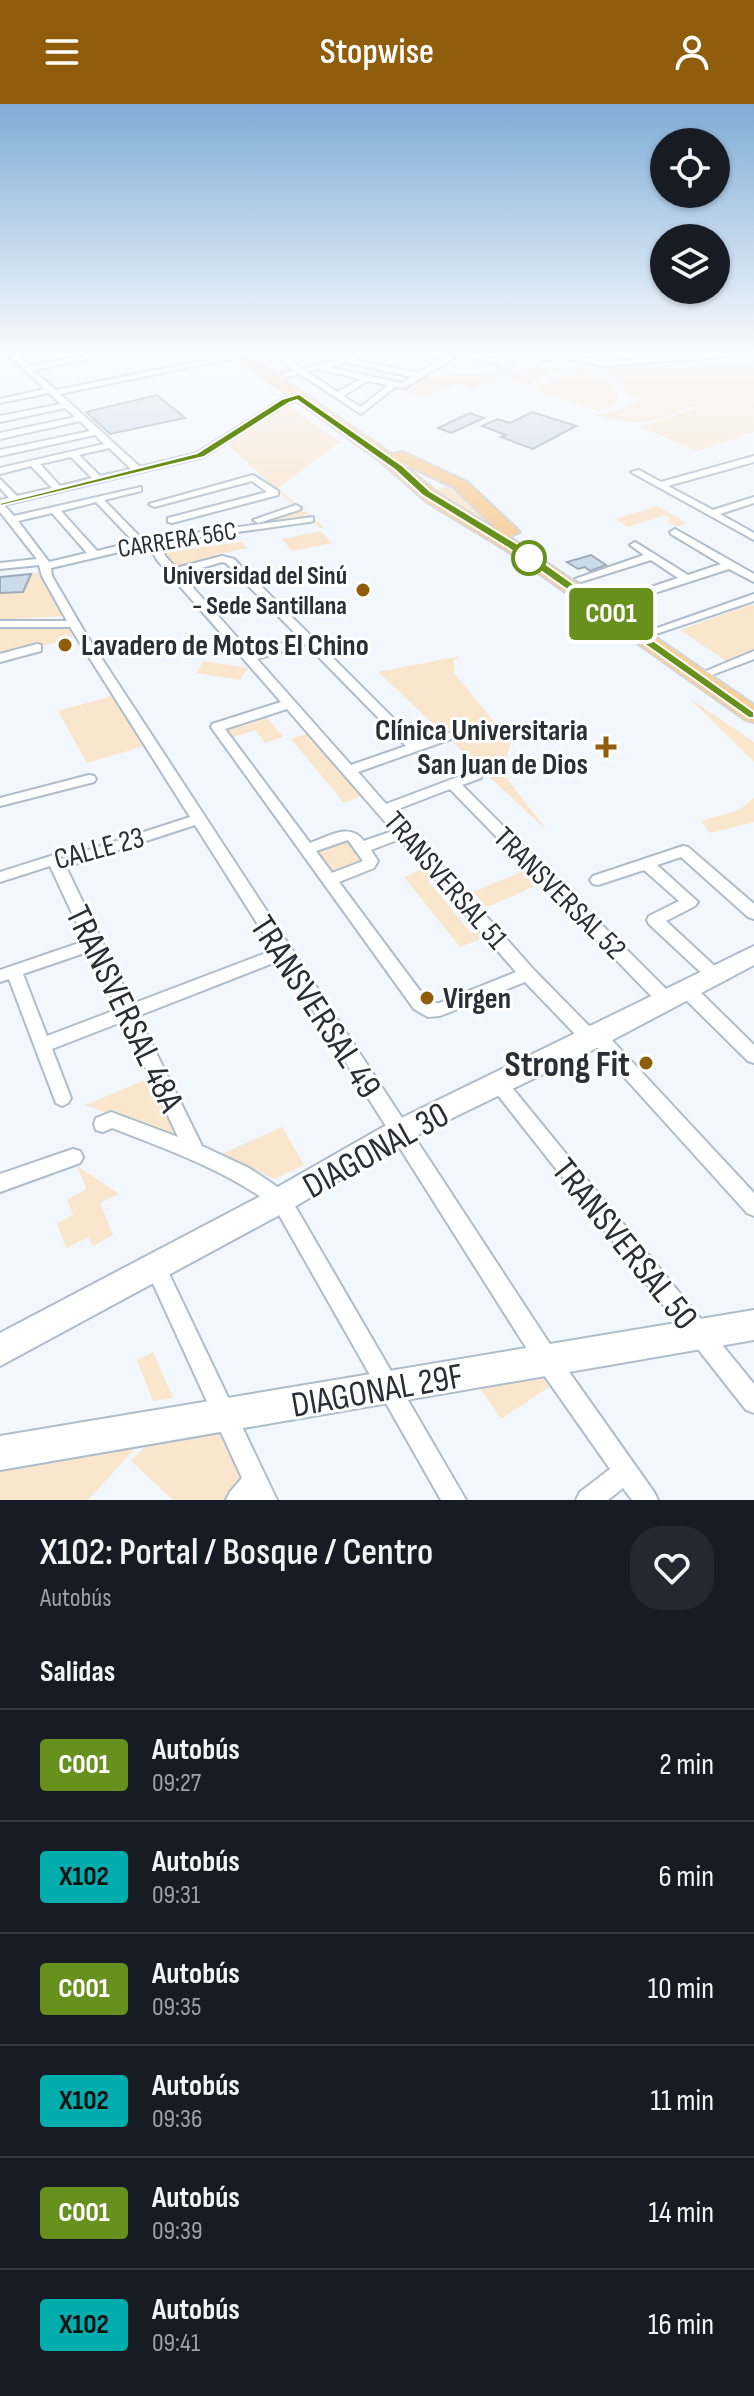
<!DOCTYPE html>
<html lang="es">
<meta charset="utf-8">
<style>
body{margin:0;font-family:"Sofia Sans Condensed",sans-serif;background:#242831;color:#f1f3f6;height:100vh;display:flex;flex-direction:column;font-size:30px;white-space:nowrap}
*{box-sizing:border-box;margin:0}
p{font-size:26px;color:#9ea1a6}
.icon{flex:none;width:44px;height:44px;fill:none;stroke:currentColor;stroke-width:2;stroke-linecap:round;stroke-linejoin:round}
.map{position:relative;height:1396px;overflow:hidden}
.panel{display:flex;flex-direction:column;background:#171b24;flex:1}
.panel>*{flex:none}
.badge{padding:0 16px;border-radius:6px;font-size:28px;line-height:52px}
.controls{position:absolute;left:650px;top:24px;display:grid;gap:16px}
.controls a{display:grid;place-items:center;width:80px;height:80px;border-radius:50%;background:#171b24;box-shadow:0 2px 6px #0004;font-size:40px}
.map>.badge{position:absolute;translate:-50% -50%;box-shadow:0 0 0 4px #fff}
h2{padding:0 40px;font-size:30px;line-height:72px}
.round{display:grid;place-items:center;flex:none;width:84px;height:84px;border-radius:32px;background:#242831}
.headline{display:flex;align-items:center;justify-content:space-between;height:136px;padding:0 40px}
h1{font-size:38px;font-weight:600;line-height:60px}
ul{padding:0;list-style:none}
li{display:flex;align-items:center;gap:24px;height:112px;padding:0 40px;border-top:2px solid #363941}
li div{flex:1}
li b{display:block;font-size:30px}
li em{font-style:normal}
li .badge{min-width:88px;font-weight:700;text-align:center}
header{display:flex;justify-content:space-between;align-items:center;height:104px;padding:0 40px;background:#8f5d0b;color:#fff;font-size:36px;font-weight:600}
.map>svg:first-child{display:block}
</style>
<header><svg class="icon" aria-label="menu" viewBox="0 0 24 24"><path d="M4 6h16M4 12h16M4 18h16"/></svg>Stopwise<svg class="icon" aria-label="person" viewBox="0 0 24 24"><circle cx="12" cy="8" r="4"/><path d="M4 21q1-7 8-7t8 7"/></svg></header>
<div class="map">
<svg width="754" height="1396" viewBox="0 0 754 1396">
<rect width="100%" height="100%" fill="#f1f7fd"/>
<path fill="#fae5cd" d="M733,247H754V328L697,347L641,323L698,303C685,302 679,308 667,312C641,322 621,318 595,311L630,302L640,295L625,288C619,270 601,268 582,268L611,278L618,286L617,300L599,307L536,287L535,284L574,267L558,265L527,281L501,273L472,285L458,280L427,293L410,289L395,297L425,273L735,251Z
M286,300L340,338L278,384L324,423L320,424L301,408L307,415L234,426L296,404L226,339Z
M445,383L459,388L488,417L754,602L685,558L476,412L436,389L438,385Z
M657,402L687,419L677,423L667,417L671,415L665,411L628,423L615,415Z
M321,427L332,439L292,447L282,435Z
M241,438L247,444L215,451L217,454L177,465L163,448Z
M40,468L63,512L0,516V489L23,488L31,470Z
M751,500L754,502V546L726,557L680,526Z
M61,522L69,525L73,534L0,552V524Z
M460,552L454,556V569L511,638L502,668L548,728L378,568Z
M204,557L248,564L240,576L196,569Z
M112,592L144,642L87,659L58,607Z
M689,594L754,638V658Z
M265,611L283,633L265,639L255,626L231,634L224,623Z
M308,629L362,692L344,699L291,635Z
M754,694V718L710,729L701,717L739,706Z
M348,733L368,759L331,773L311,746Z
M425,764L434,773L429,778L471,829L480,827L485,833L460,843L404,773Z
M526,766L540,780L487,803L473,788Z
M150,974L180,1036L85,1001Z
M282,1023L304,1061L274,1075L222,1050Z
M76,1061L119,1090L100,1099L113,1131L93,1142L88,1133L66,1144L57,1119L73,1111L67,1095L87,1085Z
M153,1248L173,1294L153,1297L137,1256Z
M540,1270L549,1283L501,1315L480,1284Z
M224,1328L243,1378L227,1396H173L131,1357L149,1338Z
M140,1339L88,1396H0V1362Z"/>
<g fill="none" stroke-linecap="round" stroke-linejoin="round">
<path stroke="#677d92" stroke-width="2" d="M529,247L588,259"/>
</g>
<path fill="#ccdbea" stroke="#9dabb9" stroke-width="2" d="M157,291L185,314L110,330L86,308Z
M532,308L576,322L533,345L501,333L506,331L482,322L498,315L510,319Z
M470,309L484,314L451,329L438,324Z
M591,451L606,461L590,467L585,463L578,465L567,458Z
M31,470L23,488L0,489V473Z"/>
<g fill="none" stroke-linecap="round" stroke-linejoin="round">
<defs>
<path id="street" d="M4,247H13L29,262L93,250V254L33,266L56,286L243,249L244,251L240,253L60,290L140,363L197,349L282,295L302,291V295L288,299L203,353L4,401L14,412L141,383V387L104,396L143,436L313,413V417L309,418L158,439L166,453L176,464L222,452L234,455L417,638L441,629H451L453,632L451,635L358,668L386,700L471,668H481L483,671L481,674L462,681L673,892L675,897L673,902L667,904L661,902L450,685L393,707L534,866L588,921L609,933L754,1089V1112L747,1109L597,943L576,931L525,878L440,912L428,913L414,905L211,623L212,620L281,598L157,456L149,441L51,464L52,472L87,532L555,1248L654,1388L658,1396H632L623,1384L608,1396H576L580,1388L610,1365L539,1264L281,856L138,912L202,1042L249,1064L288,1090L466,1396H441L274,1102C225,1066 169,1046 112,1024L103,1028L96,1026L94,1020L96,1014L111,1008L178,1033L124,917L52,945L71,994L68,999L62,1002L56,999L9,875L0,878V866L85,837L50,762L0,778V768L54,751L61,755L190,713L70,523H0V517H67L42,472L39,461L0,465V459L37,455L0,408V396L9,394L0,384V375L17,392L52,384L31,362L0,370V364L104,340L95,331L0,352V346L90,327L80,317L0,335V329L75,313L65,304L0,318V312L61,300L49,289L0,299V295L45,285ZM109,344L131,365L100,372L79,351ZM71,353L92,374L60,382L40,360ZM96,398L134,438L97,447L61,407ZM52,409L87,449L49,458L18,417ZM222,458L226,459L300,534L251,549L181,470ZM306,540L406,642L351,661L257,555ZM287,605L393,727L364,737C350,718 329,732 310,739L225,625ZM195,721L274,846L132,900L66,763ZM400,735L516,868L439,899H431L426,895L339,778L374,764L378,757L371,746ZM348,736L363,757L332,769L316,747ZM90,847L118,905L47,932L23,870Z
M269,247H278L303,265L370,247H383L355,256L418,269L454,247H464L514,260L504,266L500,264L503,261L458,251L405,284L395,283L361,310L300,270L281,274V270L295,267ZM347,258L350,259L412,273L401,279L329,263ZM319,265L360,275L338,288L307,268ZM368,277L388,281L361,303L343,292Z
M506,247H522L553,255L549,257Z
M535,247H551L602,258L726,247H734L736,250L732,252L602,262Z
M754,352V358L668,382L713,406L754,393V399L720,410L754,429V436L631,368L639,366L661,378Z
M253,371L278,387V391L172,419L168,418V414L267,388L252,377L154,403L149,400Z
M296,401L301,404L299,406L258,419L253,416Z
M675,425L754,470V478L729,465L614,502L610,501V497L678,474L651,456L584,477L580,478L575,475L644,451L630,441L635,438L688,471L721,460L671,430L670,428Z
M754,490V497L659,529H651L649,527Z
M37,540L41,541V547L0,558V550Z
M754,547V555L712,571L706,567Z
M89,671L94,672L96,675L94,678L0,702V694Z
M683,742L688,743L754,800V815L748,813L681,753L657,761L698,798L695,802L666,817L721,868L723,872L721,876L715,878L709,876L649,820L647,816L649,812L679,797L644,766L598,781L593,780L590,776L593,772Z
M687,880L693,881L754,941V959L748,957L681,891L679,886L681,881Z
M499,973L505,975L754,1280V1309L746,1306L493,985L490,980L493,975Z
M73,1045L80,1047L83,1053L80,1059L0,1088V1070Z
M155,1152L162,1155L277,1396H226L230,1388L242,1374L145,1162L148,1155Z"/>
<path id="secondary" d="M754,842V861L603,941L401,1039L296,1102L0,1262V1229L276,1084L383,1023Z
M754,1206V1236L0,1366V1332Z"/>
<path id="primary" d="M227,247H242L391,350L403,348L467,378L520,428L509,433L754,601V618L746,616L506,446L427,398L380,357ZM400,358L455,384L500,428L439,390Z"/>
</defs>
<use href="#street" stroke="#aebdcb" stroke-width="4"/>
<use href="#secondary" stroke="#aebdcb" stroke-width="4"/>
<use href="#primary" stroke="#d4d5d6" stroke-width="4"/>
<use href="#street" fill="#fff" fill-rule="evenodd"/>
<use href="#secondary" fill="#fff" fill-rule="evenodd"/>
<use href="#primary" fill="#f7d09e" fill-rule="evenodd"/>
</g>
<linearGradient id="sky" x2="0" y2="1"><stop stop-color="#7facd6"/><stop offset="0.56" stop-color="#f9fbfe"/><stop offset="1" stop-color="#f9fbfe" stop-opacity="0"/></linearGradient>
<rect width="754" height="443" fill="url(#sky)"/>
<path fill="#68901d" stroke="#fff" stroke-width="2" d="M299,290L403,362L430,387L516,439L754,608V614H749L508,444L422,391L395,366L297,296L289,299L204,353L0,402V399L197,349L282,295Z"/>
<circle fill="#fff" stroke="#68901d" stroke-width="4" cx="529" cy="454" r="16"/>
<g fill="#8f5d0b" stroke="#fff" stroke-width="3">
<circle cx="363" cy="486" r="8"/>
<circle cx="65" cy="541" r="8"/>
<path d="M602 631h8v8h8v8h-8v8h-8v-8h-8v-8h8z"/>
<circle cx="427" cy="894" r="8"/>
<circle cx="646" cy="959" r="8"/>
</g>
<g text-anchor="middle" stroke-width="6" stroke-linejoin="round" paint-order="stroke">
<g font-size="26" fill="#292f34" stroke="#fff">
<text transform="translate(177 435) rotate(-9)" y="9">CARRERA 56C</text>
</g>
<g font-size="26" font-weight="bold" fill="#292f34" stroke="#fff" text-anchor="end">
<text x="347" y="480">Universidad del Sinú<tspan x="347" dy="30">- Sede Santillana</tspan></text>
</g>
<g font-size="30" font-weight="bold" fill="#292f34" stroke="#fff" text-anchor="start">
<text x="81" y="551">Lavadero de Motos El Chino</text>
<text x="588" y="636" text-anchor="end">Clínica Universitaria<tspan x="588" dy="34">San Juan de Dios</tspan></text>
<text x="443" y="904">Virgen</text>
</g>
<g font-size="30" fill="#292f34" stroke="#fff">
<text transform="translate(99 744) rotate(-15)" y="10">CALLE 23</text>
<text transform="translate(446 776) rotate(49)" y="10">TRANSVERSAL 51</text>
<text transform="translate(560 789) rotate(45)" y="10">TRANSVERSAL 52</text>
</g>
<g font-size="36" fill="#292f34" stroke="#fff">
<text transform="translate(317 902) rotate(57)" y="13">TRANSVERSAL 49</text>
<text transform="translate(126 904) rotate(64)" y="13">TRANSVERSAL 48A</text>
<text transform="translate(375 1045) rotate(-29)" y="13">DIAGONAL 30</text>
<text transform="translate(626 1139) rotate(51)" y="13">TRANSVERSAL 50</text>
<text transform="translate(377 1285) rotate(-10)" y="13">DIAGONAL 29F</text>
</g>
<g font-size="36" font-weight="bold" fill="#292f34" stroke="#fff" text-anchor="end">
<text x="630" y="972">Strong Fit</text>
</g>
</g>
</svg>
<div class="controls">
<a><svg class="icon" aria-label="locate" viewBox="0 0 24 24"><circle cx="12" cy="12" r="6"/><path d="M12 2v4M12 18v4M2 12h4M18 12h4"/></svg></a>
<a><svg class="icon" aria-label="layers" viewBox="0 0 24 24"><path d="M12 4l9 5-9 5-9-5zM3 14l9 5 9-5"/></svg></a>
</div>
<b class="badge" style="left:611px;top:510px;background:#68901d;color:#fff">C001</b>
</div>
<section class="panel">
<div class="headline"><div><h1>X102: Portal / Bosque / Centro</h1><p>Autobús</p></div><a class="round"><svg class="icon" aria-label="heart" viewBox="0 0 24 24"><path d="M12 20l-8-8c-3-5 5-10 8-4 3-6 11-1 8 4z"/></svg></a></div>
<h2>Salidas</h2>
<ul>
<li><span class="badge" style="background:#68901d;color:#fff">C001</span><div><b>Autobús</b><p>09:27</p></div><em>2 min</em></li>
<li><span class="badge" style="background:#00adad;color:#111">X102</span><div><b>Autobús</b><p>09:31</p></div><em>6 min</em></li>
<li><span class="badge" style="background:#68901d;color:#fff">C001</span><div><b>Autobús</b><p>09:35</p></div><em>10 min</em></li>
<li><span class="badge" style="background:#00adad;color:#111">X102</span><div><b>Autobús</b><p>09:36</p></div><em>11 min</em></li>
<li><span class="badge" style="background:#68901d;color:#fff">C001</span><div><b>Autobús</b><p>09:39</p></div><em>14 min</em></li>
<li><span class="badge" style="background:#00adad;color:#111">X102</span><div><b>Autobús</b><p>09:41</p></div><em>16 min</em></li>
</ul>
</section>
